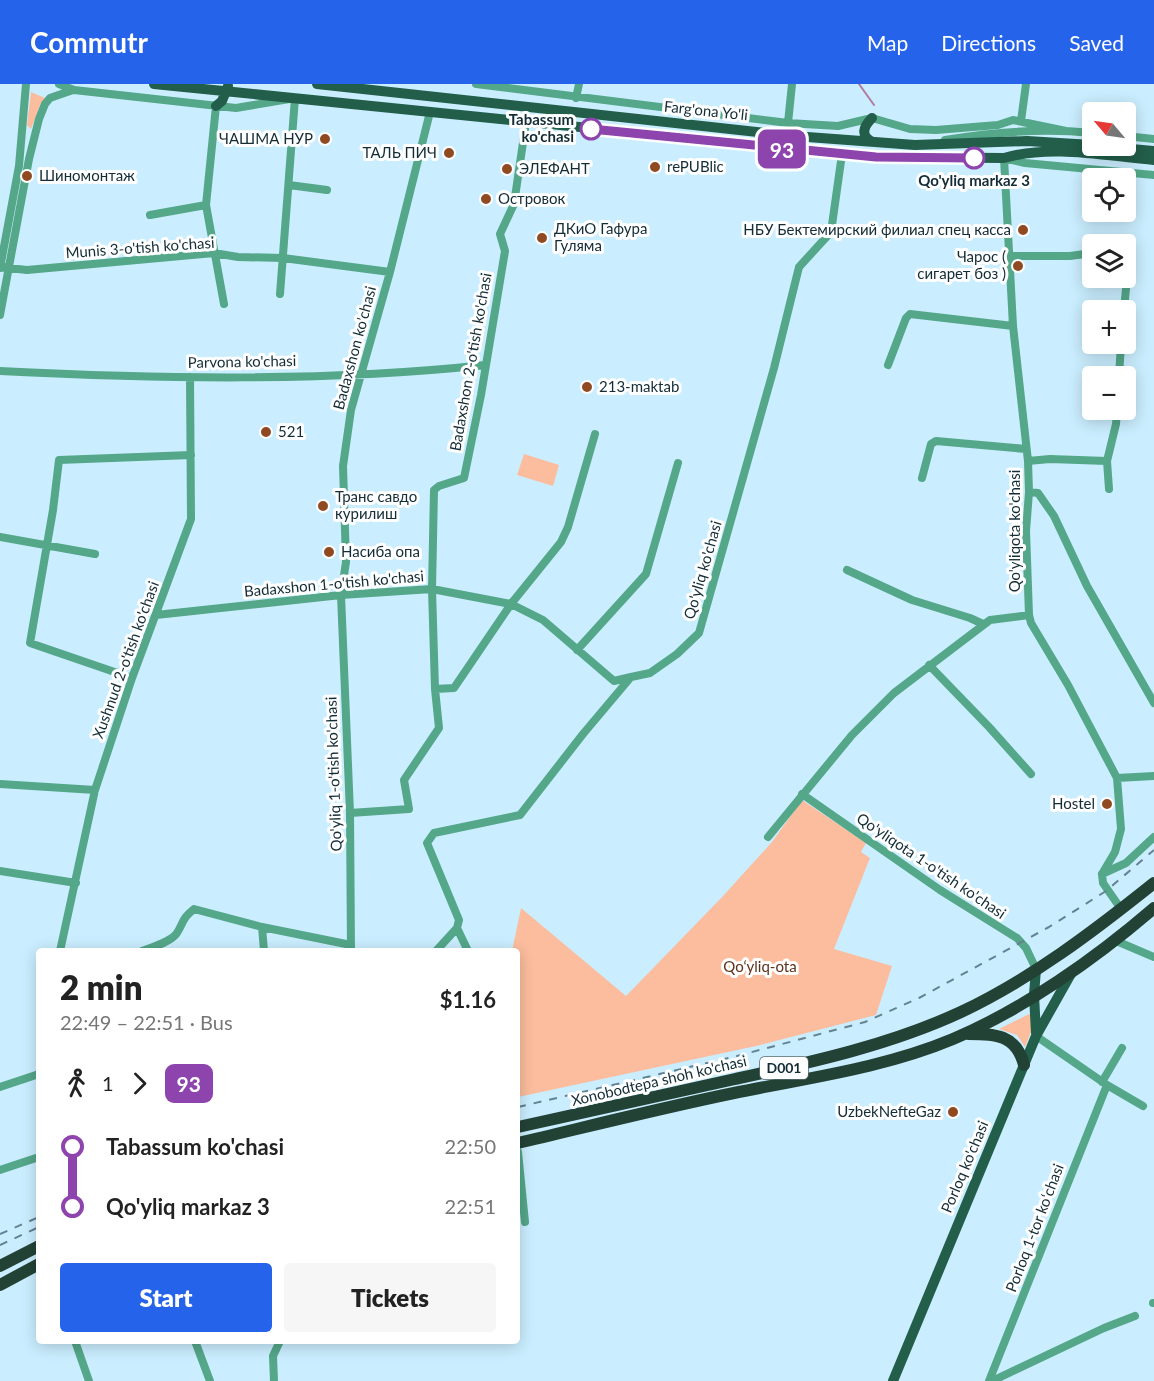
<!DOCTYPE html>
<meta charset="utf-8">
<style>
body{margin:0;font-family:Lato,sans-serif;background:#f6f6f6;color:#222;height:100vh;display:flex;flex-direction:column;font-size:22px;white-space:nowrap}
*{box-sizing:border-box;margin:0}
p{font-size:20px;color:#767676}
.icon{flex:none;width:33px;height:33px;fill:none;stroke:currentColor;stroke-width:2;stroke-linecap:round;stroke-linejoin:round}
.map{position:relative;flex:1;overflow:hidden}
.side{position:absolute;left:36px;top:864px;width:484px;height:396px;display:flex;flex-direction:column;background:#fff;border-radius:6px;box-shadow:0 3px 15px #0003}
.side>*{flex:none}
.badge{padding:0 12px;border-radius:9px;font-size:21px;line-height:39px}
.needle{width:39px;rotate:299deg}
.controls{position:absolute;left:1082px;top:18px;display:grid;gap:12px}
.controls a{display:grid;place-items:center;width:54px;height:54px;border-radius:6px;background:#fff;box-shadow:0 3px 15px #0003;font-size:30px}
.map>.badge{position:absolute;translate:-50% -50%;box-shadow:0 0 0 3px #fff}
.legs{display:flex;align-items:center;gap:9px;height:66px;padding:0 24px;font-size:20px}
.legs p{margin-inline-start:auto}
.head{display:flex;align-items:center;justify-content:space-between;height:102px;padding:0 24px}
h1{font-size:33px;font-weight:800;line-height:45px}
.cta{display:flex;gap:12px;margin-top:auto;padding:12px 24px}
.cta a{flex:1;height:69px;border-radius:6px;background:#2563eb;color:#fff;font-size:24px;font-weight:800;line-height:69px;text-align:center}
.cta a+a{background:#f6f6f6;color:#222}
ul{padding:0 24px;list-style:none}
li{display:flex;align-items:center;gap:21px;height:60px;font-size:22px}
li i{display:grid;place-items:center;width:9px;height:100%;margin:0 8px;background:currentColor}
li i::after{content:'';width:15px;height:15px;margin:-8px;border:4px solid;border-radius:50%;background:#fff}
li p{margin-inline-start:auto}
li:first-child i{background:linear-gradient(#0000 50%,currentColor 0)}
li:last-child i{background:linear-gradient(currentColor 50%,#0000 0)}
header{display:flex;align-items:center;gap:36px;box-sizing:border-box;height:84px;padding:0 30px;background:#2563eb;color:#fff}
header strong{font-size:28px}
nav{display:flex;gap:33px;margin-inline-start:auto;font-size:21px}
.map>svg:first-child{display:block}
</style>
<header>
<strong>Commutr</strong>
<nav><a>Map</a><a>Directions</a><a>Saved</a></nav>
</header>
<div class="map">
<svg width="1154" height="1297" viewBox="0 0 1154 1297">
<rect width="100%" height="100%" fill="#caeeff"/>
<path fill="#fbbd9d" d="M31,8L45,14L40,21L31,45L27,41Z
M524,370L559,381L553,402L517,391Z
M802,716L866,759L861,768L870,774L834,865L892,882L876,931L756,962L518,1013V867H512L521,824L626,912L724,811L772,758Z
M1029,930L1035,938L1025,963L1017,951L999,945Z"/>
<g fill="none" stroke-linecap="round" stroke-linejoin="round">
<path stroke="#b37c9f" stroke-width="2" d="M859,0L874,21"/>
<path stroke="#54a789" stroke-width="8" d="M59,0L74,6L236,24L295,14L280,210
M476,0L788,39L838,42L872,34L910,45L936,46L998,41L1013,36L1066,47
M576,14L579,0
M216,22L206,121L224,220
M1021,37L1026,0
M788,39L792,0
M1125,52L1154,55
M945,56C993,48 1043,44 1092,49
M289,101L327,106
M150,131L206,121
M1009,172H1070L1092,169
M0,183L27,186L214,169L238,173L283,174L390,188
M0,184L19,82L26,0
M1124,226L1128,183L1125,179
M0,231L29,75L39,35L45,20L50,14L73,6
M888,281L906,234L910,230L1013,242
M0,287C159,295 327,298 485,281
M1119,292L1121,260
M1028,377L1050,375L1107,377
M922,394L931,360L936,357L1026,365
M1109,405L1107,377L1116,340L1117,326
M1029,408L1038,409L1054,432L1087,502L1154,619
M0,453L95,470
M847,486L912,516L970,534L983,540
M156,531L341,511L432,505L511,520L543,536L614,597L631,593
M577,566L646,490L678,379
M929,581L989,643L1031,690
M132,594L30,559L53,426L59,376L191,371
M435,605L454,604L511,520L561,458L568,443L595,350
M1117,694L1154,692
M0,700L95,706
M802,710L940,806L1017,854L1026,864L1036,885
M350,729L409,725L404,696L439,644L435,605L432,505L434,406L439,402L464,394L481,311L505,167L500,150L514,120L526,38
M768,753L852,651L894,609L990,536L1029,531
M0,787L76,799
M1102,790L1126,779L1154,753
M1121,825L1103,799L1102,790L1115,768L1121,745L1117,694L1068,601L1031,539L1029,531L1026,447L1029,408L1028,377L1013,242L1004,74L1025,79L1154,91
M262,843L264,867
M1114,856L1154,873
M60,867L95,706L132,594L191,435L190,293
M142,867C152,863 171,858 177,849C185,836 181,836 194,825L262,843L351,861
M351,867L350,729L341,511L346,478L343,382L351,326L390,188L430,28
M436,867L457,844
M468,867L457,844L459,836L427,759L434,749L520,731L583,650L631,593L650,589L677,570L699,549L774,284L799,183L831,148L842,70
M1036,952L1107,1001L1143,1022
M1102,998L1122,964
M0,1003L39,990
M518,1068L525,1138
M0,1086L39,1073
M1153,1219H1154
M75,1257L89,1297
M195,1257L210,1297
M274,1297L273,1272L280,1257
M989,1297L1107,1001
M992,1297L1104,1244L1135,1232"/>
<path stroke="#225e4a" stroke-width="10" d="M154,0L876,73L1004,74C1052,60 1105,72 1154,76
M317,0L794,52L915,61L1027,57L1092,61
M216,22L222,17L228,2
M872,34C863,43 860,52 873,58
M1097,62L1154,67
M1036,885L1034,911L1036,949
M893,1297L1036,952L1072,888"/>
<path stroke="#234236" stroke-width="12" d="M968,950C995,950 1016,950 1024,981
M518,1043C590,1027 663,1011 735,995C812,978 890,961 961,928C1031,895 1094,847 1154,799
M518,1059C590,1042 661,1024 734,1009C807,994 884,984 953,955C1024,925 1096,874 1154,824
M0,1182L39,1162
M0,1201L39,1180"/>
<path stroke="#64828f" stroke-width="2" stroke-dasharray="8 8" stroke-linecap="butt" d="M518,1023L737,972L865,938L919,914L1049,843L1106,807L1154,766
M0,1150L39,1133
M0,1161L39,1143"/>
</g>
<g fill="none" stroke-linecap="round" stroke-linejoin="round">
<defs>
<path id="line-1" d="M591,45L876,73L974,74"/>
</defs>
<use href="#line-1" stroke="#fff" stroke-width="14"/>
<use href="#line-1" stroke="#8e44ad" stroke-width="9"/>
</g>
<g fill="#fff" stroke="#8e44ad" stroke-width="3">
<circle cx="591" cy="45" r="10"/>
<circle cx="974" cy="74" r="10"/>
</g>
<g fill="#904a22" stroke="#fff" stroke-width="2">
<circle cx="325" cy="55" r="6"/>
<circle cx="449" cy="69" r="6"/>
<circle cx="655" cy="83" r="6"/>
<circle cx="507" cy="85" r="6"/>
<circle cx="27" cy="92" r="6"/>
<circle cx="486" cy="115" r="6"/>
<circle cx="1023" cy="146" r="6"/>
<circle cx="542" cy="154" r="6"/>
<circle cx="1018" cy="182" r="6"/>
<circle cx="587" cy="303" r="6"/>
<circle cx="266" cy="348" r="6"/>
<circle cx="323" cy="422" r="6"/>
<circle cx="329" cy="468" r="6"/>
<circle cx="1107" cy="720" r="6"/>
<circle cx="953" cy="1028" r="6"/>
</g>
<g text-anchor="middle" stroke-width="6" stroke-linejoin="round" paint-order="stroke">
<rect fill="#fff" stroke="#5a6b72" stroke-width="1.5" x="760" y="973" width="48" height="22" rx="4.5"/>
<g font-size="14" font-weight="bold" fill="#132c36">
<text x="784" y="989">D001</text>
</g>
<g font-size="15" fill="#132c36" stroke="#fff">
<text transform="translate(706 27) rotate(6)" y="5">Farg'ona Yo'li</text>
<text transform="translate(140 164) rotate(-4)" y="5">Munis 3-o'tish ko'chasi</text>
<text transform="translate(355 264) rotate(-75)" y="5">Badaxshon ko'chasi</text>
<text transform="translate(242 278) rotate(-1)" y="5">Parvona ko'chasi</text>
<text transform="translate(471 278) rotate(-80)" y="5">Badaxshon 2-o'tish ko'chasi</text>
<text transform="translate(1015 447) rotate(-90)" y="5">Qo'yliqota ko'chasi</text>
<text transform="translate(703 486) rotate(-74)" y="5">Qo'yliq ko'chasi</text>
<text transform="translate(334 500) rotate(-5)" y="5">Badaxshon 1-o'tish ko'chasi</text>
<text transform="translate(126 576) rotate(-70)" y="5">Xushnud 2-o'tish ko'chasi</text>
<text transform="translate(334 690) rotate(-92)" y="5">Qo'yliq 1-o'tish ko'chasi</text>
<text transform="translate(931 782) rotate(34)" y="5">Qo'yliqota 1-o'tish ko'chasi</text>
<text transform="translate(659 997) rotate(-13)" y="5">Xonobodtepa shoh ko'chasi</text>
<text transform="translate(965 1083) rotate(-67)" y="5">Porloq ko'chasi</text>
<text transform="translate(1035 1144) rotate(-69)" y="5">Porloq 1-tor koʻchasi</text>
</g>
<g font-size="15" font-weight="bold" fill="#132c36" stroke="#fff" text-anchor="end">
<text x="574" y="41">Tabassum<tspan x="574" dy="17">ko'chasi</tspan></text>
<text x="974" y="102" text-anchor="middle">Qo'yliq markaz 3</text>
</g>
<g font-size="15" fill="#132c36" stroke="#fff" text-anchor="start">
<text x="313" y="60" text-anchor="end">ЧАШМА НУР</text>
<text x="437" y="74" text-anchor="end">ТАЛЬ ПИЧ</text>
<text x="667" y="88">rePUBlic</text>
<text x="519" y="90">ЭЛЕФАНТ</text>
<text x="39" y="97">Шиномонтаж</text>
<text x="498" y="120">Островок</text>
<text x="554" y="150">ДКиО Гафура<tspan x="554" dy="17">Гуляма</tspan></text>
<text x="1011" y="151" text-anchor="end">НБУ Бектемирский филиал спец касса</text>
<text x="1006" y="178" text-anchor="end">Чарос (<tspan x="1006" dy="17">сигарет боз )</tspan></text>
<text x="599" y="308">213-maktab</text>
<text x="278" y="353">521</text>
<text x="335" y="418">Транс савдо<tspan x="335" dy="17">курилиш</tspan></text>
<text x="341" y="473">Насиба опа</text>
<text x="1095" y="725" text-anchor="end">Hostel</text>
<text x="941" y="1033" text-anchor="end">UzbekNefteGaz</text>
</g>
<g font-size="15" fill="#5d321b" stroke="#fff">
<text x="760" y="888">Qo‘yliq-ota</text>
</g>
</g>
</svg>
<div class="controls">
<a><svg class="needle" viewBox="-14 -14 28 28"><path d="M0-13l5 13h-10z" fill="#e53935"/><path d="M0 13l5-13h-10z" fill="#767676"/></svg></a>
<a><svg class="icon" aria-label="locate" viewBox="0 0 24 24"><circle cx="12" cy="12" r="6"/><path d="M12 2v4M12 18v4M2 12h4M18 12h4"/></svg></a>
<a><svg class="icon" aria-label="layers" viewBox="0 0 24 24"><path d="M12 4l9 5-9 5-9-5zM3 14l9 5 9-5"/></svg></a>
<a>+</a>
<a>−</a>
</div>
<b class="badge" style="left:782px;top:65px;background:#8e44ad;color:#fff">93</b>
<section class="side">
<div class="head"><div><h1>2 min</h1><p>22:49 – 22:51 · Bus</p></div><b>$1.16</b></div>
<div class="legs"><svg class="icon" aria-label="walk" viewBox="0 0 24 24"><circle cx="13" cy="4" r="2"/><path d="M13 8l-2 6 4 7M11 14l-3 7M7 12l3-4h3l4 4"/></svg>1<svg class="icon" aria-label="forward" viewBox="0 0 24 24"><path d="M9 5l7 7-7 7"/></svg><b class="badge" style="background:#8e44ad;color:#fff">93</b></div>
<ul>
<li><i style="color:#8e44ad"></i><b>Tabassum ko'chasi</b><p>22:50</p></li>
<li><i style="color:#8e44ad"></i><b>Qo'yliq markaz 3</b><p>22:51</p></li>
</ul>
<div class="cta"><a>Start</a><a>Tickets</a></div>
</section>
</div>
